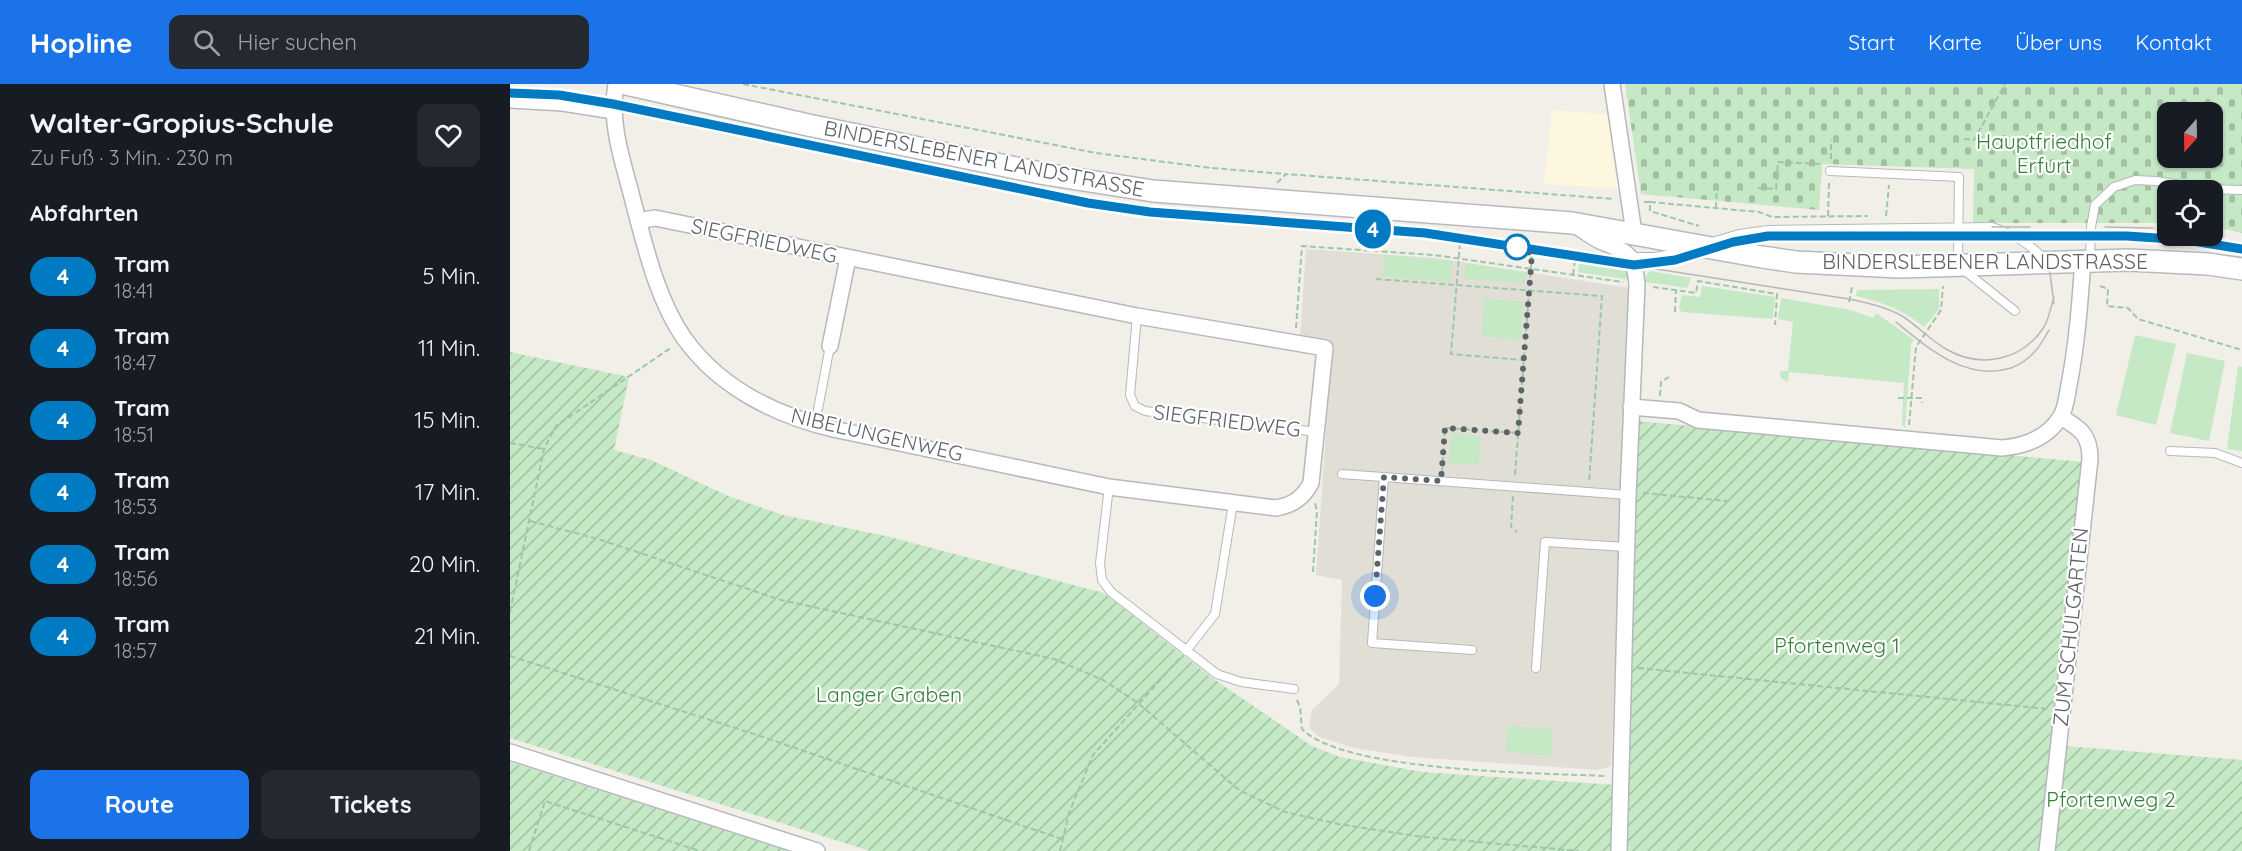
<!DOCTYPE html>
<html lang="de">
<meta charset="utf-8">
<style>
body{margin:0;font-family:Quicksand,sans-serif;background:#242831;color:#f1f3f6;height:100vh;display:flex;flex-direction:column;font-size:22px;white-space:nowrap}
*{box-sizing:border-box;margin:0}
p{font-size:20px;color:#9ea1a6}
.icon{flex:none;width:33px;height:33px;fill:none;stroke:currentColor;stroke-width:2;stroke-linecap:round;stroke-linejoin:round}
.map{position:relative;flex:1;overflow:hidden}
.sheet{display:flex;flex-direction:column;background:#171b24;width:510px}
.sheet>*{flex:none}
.badge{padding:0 12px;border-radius:20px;font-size:21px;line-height:39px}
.needle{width:39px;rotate:200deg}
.controls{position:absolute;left:1647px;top:18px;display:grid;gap:12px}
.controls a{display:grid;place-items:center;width:66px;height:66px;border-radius:12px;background:#171b24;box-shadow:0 2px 4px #0004;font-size:30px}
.you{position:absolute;width:30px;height:30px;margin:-15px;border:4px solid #fff;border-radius:50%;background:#1a73e8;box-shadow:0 0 0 9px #1a73e833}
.map>.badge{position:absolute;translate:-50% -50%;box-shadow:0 0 0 3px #fff}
h2{padding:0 30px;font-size:22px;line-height:54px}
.round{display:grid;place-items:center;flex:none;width:63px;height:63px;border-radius:12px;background:#242831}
.head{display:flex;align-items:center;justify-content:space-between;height:102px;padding:0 30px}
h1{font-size:28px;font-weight:800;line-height:45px}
.cta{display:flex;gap:12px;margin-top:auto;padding:12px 30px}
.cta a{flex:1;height:69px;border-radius:12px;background:#1a73e8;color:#fff;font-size:24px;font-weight:800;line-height:69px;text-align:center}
.cta a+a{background:#242831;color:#f1f3f6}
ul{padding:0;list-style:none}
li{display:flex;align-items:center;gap:18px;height:72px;padding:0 30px}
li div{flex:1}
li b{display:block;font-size:22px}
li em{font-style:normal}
li .badge{min-width:66px;font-weight:700;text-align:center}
header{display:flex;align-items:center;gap:36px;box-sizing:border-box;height:84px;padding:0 30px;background:#1a73e8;color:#fff}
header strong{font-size:28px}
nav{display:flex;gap:33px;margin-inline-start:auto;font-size:21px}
.search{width:420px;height:54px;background:#242831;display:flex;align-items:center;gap:15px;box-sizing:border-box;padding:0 21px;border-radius:12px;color:#9ea1a6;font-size:22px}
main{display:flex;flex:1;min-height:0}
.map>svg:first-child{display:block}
</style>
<header>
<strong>Hopline</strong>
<div class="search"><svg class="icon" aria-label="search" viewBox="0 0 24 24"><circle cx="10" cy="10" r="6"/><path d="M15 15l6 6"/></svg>Hier suchen</div>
<nav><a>Start</a><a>Karte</a><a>Über uns</a><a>Kontakt</a></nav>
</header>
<main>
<section class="sheet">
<div class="head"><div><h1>Walter-Gropius-Schule</h1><p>Zu Fuß · 3 Min. · 230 m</p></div><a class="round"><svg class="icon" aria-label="heart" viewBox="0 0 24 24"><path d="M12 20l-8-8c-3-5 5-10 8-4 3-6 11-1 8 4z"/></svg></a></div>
<h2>Abfahrten</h2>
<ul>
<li><span class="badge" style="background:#007ac3;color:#fff">4</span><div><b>Tram</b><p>18:41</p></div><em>5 Min.</em></li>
<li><span class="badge" style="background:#007ac3;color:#fff">4</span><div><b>Tram</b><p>18:47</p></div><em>11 Min.</em></li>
<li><span class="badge" style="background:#007ac3;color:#fff">4</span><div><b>Tram</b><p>18:51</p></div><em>15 Min.</em></li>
<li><span class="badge" style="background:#007ac3;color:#fff">4</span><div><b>Tram</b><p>18:53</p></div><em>17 Min.</em></li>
<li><span class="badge" style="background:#007ac3;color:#fff">4</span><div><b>Tram</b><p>18:56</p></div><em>20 Min.</em></li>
<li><span class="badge" style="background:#007ac3;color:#fff">4</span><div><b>Tram</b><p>18:57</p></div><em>21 Min.</em></li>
</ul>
<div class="cta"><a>Route</a><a>Tickets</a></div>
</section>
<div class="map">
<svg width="1732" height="767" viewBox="0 0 1732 767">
<defs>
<pattern id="cemetery-stones" width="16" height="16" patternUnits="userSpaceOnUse" patternTransform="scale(1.5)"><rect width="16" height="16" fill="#c5e8c5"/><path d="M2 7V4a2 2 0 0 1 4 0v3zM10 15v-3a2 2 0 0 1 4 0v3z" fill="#a3c0a4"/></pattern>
<pattern id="garden-furrows" width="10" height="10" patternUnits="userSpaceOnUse" patternTransform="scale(1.5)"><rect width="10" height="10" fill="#c5e8c5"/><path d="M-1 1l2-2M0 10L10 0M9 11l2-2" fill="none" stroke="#a3c0a4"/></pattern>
</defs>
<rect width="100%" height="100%" fill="#f1efe8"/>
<path fill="#fef7e0" d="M1042,26L1101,31L1112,105L1034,100Z"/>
<path fill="#e1ded6" d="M796,165L925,174L1120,204L1101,682L1088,686L903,673L844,664L809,653L799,644L802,626L829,600L832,496L806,491L822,260L790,255Z"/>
<path fill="#c5e8c5" d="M874,171L943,177L941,198L873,192Z
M1070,174L1119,182L1121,196L1068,188Z
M955,179L1016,188L1015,199L954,195Z
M1140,187L1181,194L1177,204L1135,198V193Z
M1192,202L1265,213L1263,235L1172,228L1169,225L1172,211L1190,213Z
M1429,205V225L1414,243C1393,226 1373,218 1346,212L1347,206Z
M974,214L1014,218L1011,256L972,252Z
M1271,214L1341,226L1363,234L1366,229L1404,256L1401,260L1395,344L1392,340L1394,299L1279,288L1278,298L1271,294L1270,287H1278L1283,238L1268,235Z
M1625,251L1666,260L1646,341L1606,331Z
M1677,269L1715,277L1699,357L1660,349Z
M1728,282L1732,283V367L1717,365Z
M941,350L971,352L969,381L939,379Z
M998,642L1043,645L1041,672L996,668Z"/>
<path fill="url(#cemetery-stones)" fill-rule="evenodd" d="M1115,0H1732V149L1703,143L1702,106H1658L1657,139H1463L1464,85L1312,80L1309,126L1131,110ZM1658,28H1702V74H1658Z"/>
<path fill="url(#garden-furrows)" d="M0,268L119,293L104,366L141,376L218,412L273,431L376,452L594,509L701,593L802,662L830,673L912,688L1105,701L1102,767H360L0,654Z
M1126,337L1574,378L1530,767H1115L1126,409Z
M1554,662L1732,676V767H1544Z
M0,678L280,767H0Z"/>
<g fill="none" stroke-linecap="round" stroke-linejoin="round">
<defs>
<path id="service" d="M1320,87L1449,93L1448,178
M1202,158L1229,150L1258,146L1482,143C1503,151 1518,158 1533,174
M1217,160L1237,155L1258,152H1498
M1120,173H1145L1177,167
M1580,176L1581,143L1585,121L1604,103L1625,96L1646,97L1696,105L1732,106
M1124,181L1148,179L1191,168
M1455,187L1505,227
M627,232L620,311L625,322L635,327L807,348
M308,325L320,262
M1660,367L1705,369L1732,379
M832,390L1118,411
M874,393L862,559L962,566
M599,403L590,479L592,496L601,508L707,590L731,598L784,605
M676,567L705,530L723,419
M1026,584L1035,458L1116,463"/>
<path id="minor" d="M106,0C99,41 113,77 123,117C135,162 147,215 174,254C209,303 265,331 323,345L599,403L766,424C783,421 793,414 801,399L815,264L627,232L145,134L128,137
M1102,0L1124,149
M0,16L53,19L103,27
M1069,144C1076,148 1083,154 1090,157C1117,168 1124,168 1127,200L1118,411L1109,767
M320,262L338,174
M1121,323L1169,327L1188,336L1492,364C1515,362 1538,354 1551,332C1556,324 1557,311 1559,301C1567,260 1570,218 1573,176
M0,668L307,767
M1537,767L1580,375C1580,351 1571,345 1551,333"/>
<path id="secondary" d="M116,0L298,41L535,90L643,107L1062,139L1252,173L1286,178L1390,183L1618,176L1698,180L1732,185"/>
</defs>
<use href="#service" stroke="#b5b8bc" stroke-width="10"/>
<use href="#minor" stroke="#b5b8bc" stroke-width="18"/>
<use href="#secondary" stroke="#b6babf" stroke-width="24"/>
<path stroke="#9cc7a9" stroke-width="2" stroke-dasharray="6 3" stroke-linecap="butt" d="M233,0L586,69L701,84L776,90
M1454,55L1464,56L1495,0
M1321,75V56
M767,99L776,90L1104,115
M1248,104L1266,105L1268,78L1311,80
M1134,118H1140V127L1189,142
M1140,118L1249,128L1262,133L1358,132
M1206,124L1207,101
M1318,132L1319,99
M1376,132L1379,101
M950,159L941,270L1013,276
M1063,191L1065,176
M866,195L1092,212L1079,399
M1590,202L1598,205L1597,222L1618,224L1628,235L1732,266
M1143,203L1186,209L1188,197L1267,210L1265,241
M1339,218L1342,203
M1165,228L1166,206
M786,244L792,162L924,171L1113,198
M1150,312L1151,298L1159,293
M1388,314H1411L1412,319
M1399,341L1406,263L1431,226L1433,202
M0,359L34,365
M932,388L935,344L1008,349
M1005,391L1022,170
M1133,409L1217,417
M1003,412L1001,443L1007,448
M20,437L88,455L271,516L544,575L593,596L628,619L729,706L775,728L828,740L913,753L1069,767
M803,488L807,427L805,419
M0,528L34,365L46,342L162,263
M0,572L247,651L552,755
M1128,584L1538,625
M787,616L790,623L792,645C834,688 1031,689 1096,692
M19,767L35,717L190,767
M550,767L559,729L583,671L669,575"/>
<use href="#service" stroke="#fff" stroke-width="8"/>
<use href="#minor" stroke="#fff" stroke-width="15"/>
<use href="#secondary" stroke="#fff" stroke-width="21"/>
<path stroke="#b6b7b8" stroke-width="1.5" d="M0,9H29L103,20L578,119L640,128L915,149L1339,215C1357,219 1377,223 1392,232C1408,242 1420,256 1436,265C1470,285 1512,277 1534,243C1539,234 1541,223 1544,213
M1482,143H1520
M1595,143L1643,144
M1505,152L1647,153L1732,165
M1536,177L1540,189L1544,220
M1386,238C1418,264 1456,298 1501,284C1520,277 1530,263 1539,246"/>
</g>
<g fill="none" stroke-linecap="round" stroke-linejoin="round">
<defs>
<path id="line" d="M0,9L49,11L103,20L578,119L640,128L915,149L1124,181L1165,176L1223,158L1258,152H1617L1677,156L1732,165"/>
</defs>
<use href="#line" stroke="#fff" stroke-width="14"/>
<use href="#line" stroke="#007ac3" stroke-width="9"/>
<path stroke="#5f6368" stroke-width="6" stroke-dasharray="0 10.8" d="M865,512L874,393L931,397L935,344L1008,349L1022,170L1007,163"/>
</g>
<circle fill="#fff" stroke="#007ac3" stroke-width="3" cx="1007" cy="163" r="12"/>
<g text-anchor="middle" stroke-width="4.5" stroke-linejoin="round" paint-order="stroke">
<g font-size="21" fill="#348238" stroke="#fff">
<text x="1534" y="65">Hauptfriedhof<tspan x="1534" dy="24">Erfurt</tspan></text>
<text x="1327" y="569">Pfortenweg 1</text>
<text x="379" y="618">Langer Graben</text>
<text x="1601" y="723">Pfortenweg 2</text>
</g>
<g font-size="21" fill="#5f6368" stroke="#fff">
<text transform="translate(474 75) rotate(11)" y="7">BINDERSLEBENER LANDSTRASSE</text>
<text transform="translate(254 157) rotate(12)" y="7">SIEGFRIEDWEG</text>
<text x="1475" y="185">BINDERSLEBENER LANDSTRASSE</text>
<text transform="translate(717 337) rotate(7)" y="7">SIEGFRIEDWEG</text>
<text transform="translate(367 351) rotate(13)" y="7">NIBELUNGENWEG</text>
<text transform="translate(1561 543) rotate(-84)" y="7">ZUM SCHULGARTEN</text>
</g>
</g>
</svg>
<div class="controls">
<a><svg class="needle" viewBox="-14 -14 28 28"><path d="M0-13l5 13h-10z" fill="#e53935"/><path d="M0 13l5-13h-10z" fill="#9ea1a6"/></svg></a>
<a><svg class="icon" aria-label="locate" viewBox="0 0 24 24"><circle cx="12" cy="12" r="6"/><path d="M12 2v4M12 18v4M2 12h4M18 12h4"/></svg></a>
</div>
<div class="you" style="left:865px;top:512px"></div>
<b class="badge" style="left:863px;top:145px;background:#007ac3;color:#fff">4</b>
</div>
</main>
